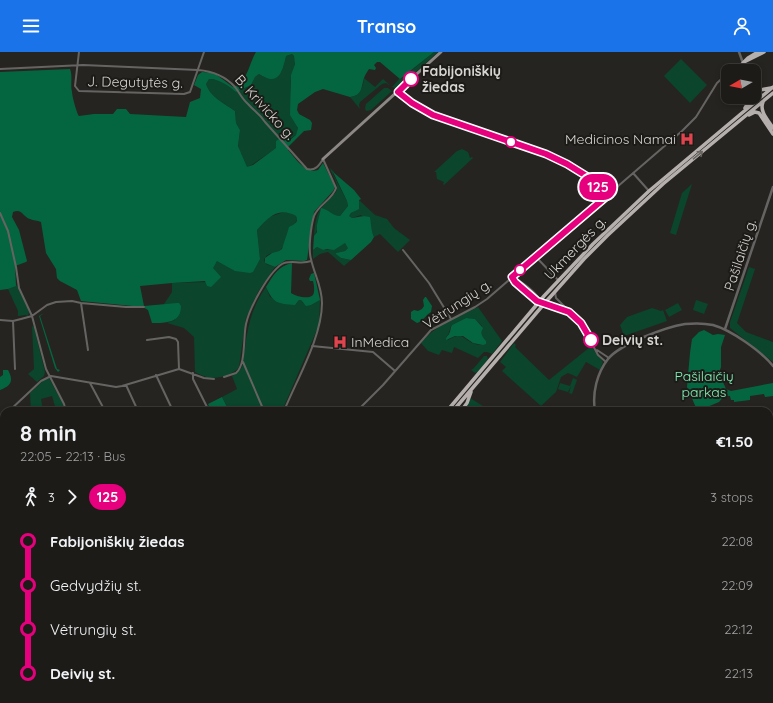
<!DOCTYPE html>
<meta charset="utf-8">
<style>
body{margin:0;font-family:Quicksand,sans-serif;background:#252421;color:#f1f3f6;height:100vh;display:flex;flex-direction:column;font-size:15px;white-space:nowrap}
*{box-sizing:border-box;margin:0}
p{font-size:13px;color:#a0a1a2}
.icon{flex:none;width:22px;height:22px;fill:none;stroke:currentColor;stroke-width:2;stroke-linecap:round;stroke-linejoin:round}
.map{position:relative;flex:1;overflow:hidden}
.panel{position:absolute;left:0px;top:355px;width:773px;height:296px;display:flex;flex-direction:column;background:#1c1b18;border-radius:12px 12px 0 0;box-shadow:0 2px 6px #0003,0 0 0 1px #3a3937}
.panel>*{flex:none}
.badge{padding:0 8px;border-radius:13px;font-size:14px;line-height:26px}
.needle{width:26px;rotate:260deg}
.fabs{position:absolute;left:721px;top:12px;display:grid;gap:8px}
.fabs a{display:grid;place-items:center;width:40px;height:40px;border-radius:8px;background:#1c1b18;box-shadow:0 2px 6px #0003,0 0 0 1px #3a3937;font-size:20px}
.map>.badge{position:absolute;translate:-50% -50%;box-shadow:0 0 0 2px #fff}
.legs{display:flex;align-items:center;gap:6px;height:44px;padding:0 20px;font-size:13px}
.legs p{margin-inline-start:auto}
.headline{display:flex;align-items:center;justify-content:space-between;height:68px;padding:0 20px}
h1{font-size:22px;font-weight:800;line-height:30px}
ul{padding:0 20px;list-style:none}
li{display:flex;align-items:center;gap:14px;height:44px;font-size:15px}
li i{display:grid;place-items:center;width:6px;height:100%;margin:0 5px;background:currentColor}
li i::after{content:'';width:10px;height:10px;margin:-5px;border:3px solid;border-radius:50%;background:#1c1b18}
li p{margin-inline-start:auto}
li:first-child i{background:linear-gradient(#0000 50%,currentColor 0)}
li:last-child i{background:linear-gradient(currentColor 50%,#0000 0)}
header{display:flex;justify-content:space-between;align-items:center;height:52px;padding:0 20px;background:#1a73e8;color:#fff;font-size:18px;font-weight:800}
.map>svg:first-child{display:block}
</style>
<header><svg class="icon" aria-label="menu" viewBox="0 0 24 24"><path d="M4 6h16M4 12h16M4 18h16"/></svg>Transo<svg class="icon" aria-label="person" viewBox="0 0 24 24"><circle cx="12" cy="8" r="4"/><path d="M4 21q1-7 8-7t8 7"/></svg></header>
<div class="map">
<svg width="773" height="651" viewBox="0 0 773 651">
<rect width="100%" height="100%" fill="#262420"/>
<path fill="#0a452c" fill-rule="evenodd" d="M434,0H438L397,37L394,36L386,31L382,32L360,50L359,53L360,57L350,45C360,44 363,35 364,26L375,35L383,27L392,35L399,27L402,26Z
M292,2C299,9 292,17 291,26C289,43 294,60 298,77L296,83L247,116L238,94L240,78L236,71L235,59C225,52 210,45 206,32L209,27C218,26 230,35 236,40L251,33L255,25L259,22L264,25L271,26L286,4Z
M681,7L707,33L690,51L664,24Z
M384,36H388L392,39L371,58L366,59L365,56L366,52Z
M462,97L468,100L470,106L472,105L473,106L444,133L443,132L444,130L437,127L436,120H434L457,99Z
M330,116L334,120L333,122L347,149L348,154L340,164H335L325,157L320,159C320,166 318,179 314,184C316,157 319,159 336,140C340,132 332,124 330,116Z
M692,132L676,183L670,181L682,141Z
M359,148L375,163L387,167L394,176L410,188L398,200L380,182L374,185L371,177V173L361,163L352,166L348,164L359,155Z
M284,160L290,161L296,164L297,167L295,172C283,178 289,187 282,196C278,203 268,198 264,208L266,212L275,215L258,240L246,266L239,315C234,323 219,326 210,326C205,325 199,322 195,320L194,285L184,276L167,271L175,268L164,252L172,240V231L206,230L213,214L217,209L260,207L257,178L269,165Z
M345,191L349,195L345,199L336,201L341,206L351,208L344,214L328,200L320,202L313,207V198L317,195L323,198L333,197Z
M749,215L755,217L737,271L746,280L773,290V310L730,276V270Z
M17,233L29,260L28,264L26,263L18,264V259L8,237Z
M266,235L270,245L296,252L299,248H301L303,251L311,253L320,248L319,273L282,359H229L222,345L237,337L232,324L237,321L242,315C247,285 247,262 266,235Z
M696,248L708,252L704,262L693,258Z
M678,251L682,258L669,265L665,258Z
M478,255L502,289L492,302L487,300H484L478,306L454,295L452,301L442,298L439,303L428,299L421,291C435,273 458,265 478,255ZM466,266L475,267L482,274V284L486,289L483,293C479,293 475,292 472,291C461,285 462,280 448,288L446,285C451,280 449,276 452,273Z
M652,256L661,259L663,258L667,269L624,284L620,273L627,265Z
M32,274L34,275L45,320L44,324L37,330L28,322L34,317Z
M580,274L582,276L595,300L603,310L600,318L586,310L577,325L568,321L561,325L556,340L541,354L502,319L506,315L500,310L514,291L516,293L515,295L549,328L590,295L578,275Z
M484,304H487L488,307L478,320L475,321L471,318L474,316Z
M49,326L63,352L65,359H53L56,358L52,344L41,347L43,359H31L30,341L44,328Z
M573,326L577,328L572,342L569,341L571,334L568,340L558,337L560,331L570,334Z
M470,346L491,359H462Z
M769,518L773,519V547L769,546Z
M0,535H4V631L2,651H0Z
M769,612L773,613V648L769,647V631L772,623H769Z
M23,647H61L57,651H22Z
M97,647H154L150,651H92Z
M186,647H224L222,651H179Z
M355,647H382L380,651H353Z
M400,647H460L467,651H399Z
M481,647H515L514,651H487Z
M519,647H548L567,651H517Z
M571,647H612L611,651H570Z
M706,647H755V651H704V649Z"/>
<path fill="#046641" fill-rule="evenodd" d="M256,0H434L400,27L380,10H377L374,13L376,16L375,18L369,17C367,20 365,23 364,26C361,35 363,43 350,45L323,37L315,40L298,52L297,58L299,62L310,68L312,71L311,78L304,79L288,95V98C296,107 305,122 318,118L323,111L335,135L333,139L314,160L307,208L304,209L286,208L275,215L265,211V206L272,201L279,199L282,197L289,175C294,172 299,171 296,164C278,154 268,166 257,178L260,207L253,220L250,221L235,219L217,209L213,216L221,225L211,235L207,234L205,229L172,231L140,234L144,254L177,251H179L181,254C181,271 166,271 152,271L148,258L143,255L81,249L77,238L60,229L57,226L56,217L46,201L41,170C37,168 34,169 30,167C23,165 22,156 13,160L12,165L19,178L27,209L26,210L15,214L16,234L8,237L0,238V20L70,17C73,25 70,32 72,40C72,44 77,62 79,64L94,62H113L117,57H126L130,62L186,65L190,50L200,46L201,37L194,33L198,23L202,20L214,21L233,35C248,30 249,11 256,0ZM292,2L294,4L295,12L291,23L290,63L298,76L296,83L290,88L282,85L276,89V96L253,113L247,115L238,94L240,78L236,71L235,59C225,52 210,45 206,32L209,27C218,26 230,35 236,40L251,33L255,25L259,22C279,35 282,20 286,4Z
M333,120L354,138L361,147L359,148V157L351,161L349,164L352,166C359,165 362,163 370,165C371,172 371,178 374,185L371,190L351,208L341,206L336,202V201L345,199L348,196L345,191L334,198L327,197L323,198L317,195L313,198L314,184L317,180V173L321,156C329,157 332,164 340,164L348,154L347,149Z
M292,211L291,241C295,244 309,248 313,243C315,239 314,233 313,229H310L309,227L311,222L314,221L320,248L311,253L306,254L301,248H299L295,253C278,252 273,251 266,235C273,224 278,214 292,211Z
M425,245H426L432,254L431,260C426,263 422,270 417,271L411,267V260L414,258L418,259L422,257L424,254L423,248Z
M44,261L40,264L57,317L60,318L58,320L55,316L39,264Z
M466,266L475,267L483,276C480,282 482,284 486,289V292L483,293L473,291L463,284H455L446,288C446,284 448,284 449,282C451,279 450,276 452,273Z
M704,278L713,283L718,282L725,283L721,295V315L719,321L726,337L731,339L773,331V344L765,345L764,342L750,344V348L734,350V348H731L730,344H724L719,350L700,358H697L687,335L690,301L692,287L699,280Z
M3,318H8C14,329 11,334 0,338V325L3,323Z
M222,345L229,359H211L208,352Z
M670,647H702L704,651H671Z"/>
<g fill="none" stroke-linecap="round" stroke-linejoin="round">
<path stroke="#666463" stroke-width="2" d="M79,0L75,34L79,39L184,42L190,40L204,0
M0,17L83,13L198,18C212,19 225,24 235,35C239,40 242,47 248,52C255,60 258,60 265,70L307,117C315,119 319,114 323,107L336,136C333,147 318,153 314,164C311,174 308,197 311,207C314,222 322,234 322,251C322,285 297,327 284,359
M731,19L742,11
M633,121L649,139
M0,161L8,179L16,215L19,236L32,264L46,317L64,352L66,359
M403,198L429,231L451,267
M536,205L558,228
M512,225C523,245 548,253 568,259
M513,226C522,229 535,240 540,248
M555,240L556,246L581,271L598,303L606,310
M81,251L88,298
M0,268L13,269L21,267L32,264L47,253L56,250L72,249L81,251L126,255H144
M13,269L15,317
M147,288L169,285L176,287L178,290L179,317
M312,294L373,300L395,319
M597,298L609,306
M243,310L264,359
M193,321V327L209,359
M156,323L173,359
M224,325L236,321C246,313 243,286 246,272C249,257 268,221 282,212C290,207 301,213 311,209
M90,331L105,359
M126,333L138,359
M9,359L41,329L51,324L116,335L122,334L179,317L204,326L214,327
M357,359L383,333L431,278L475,255L487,247L682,79L696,65L717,31L728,21
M0,368L4,364
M0,447L4,446
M769,515L773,516
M769,576L773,577
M187,647L194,651
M20,651L21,647
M516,651L517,647"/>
<path stroke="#666463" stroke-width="2.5" d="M739,0L743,11
M725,277L773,135
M595,359C592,341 597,321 608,307C620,292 666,275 685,272C695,271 704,271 713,273C731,278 761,299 773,314
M769,443L773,440
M661,647L662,651"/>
<path stroke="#8b8886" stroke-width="3" d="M398,40L412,51L433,63L546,103L567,112L588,125L607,144
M323,107L441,0
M769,465H773
M769,470H773"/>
<path stroke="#b5b0ad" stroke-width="3.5" d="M744,10L764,0
M744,12L748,19
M744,19L743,11L748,6L758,0
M754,33L760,38L771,36
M763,50C759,59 768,68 773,76
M745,56L752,45
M749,63L755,60L759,61L773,82
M447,359L544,244L593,192L649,139L773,35
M453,359L544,252L584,207L608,183L663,132L773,41
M461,359L467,351L471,340
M466,647L472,651
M476,647L482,651
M156,651L160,647
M164,651L168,647
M175,651L181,647"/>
</g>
<defs><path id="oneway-shaft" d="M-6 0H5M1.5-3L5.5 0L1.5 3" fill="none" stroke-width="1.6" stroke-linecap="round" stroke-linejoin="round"/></defs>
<use stroke="#696662" href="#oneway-shaft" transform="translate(698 103) rotate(-40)"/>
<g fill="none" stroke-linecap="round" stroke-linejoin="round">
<defs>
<path id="line-1" d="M411,27L398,40L412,51L433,63L546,102L567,112L588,125L607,144L512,225L515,230L537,249L569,260L581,271L591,288"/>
</defs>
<use href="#line-1" stroke="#fff" stroke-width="9"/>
<use href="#line-1" stroke="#e6007e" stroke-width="6"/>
</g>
<defs>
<symbol id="hospital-bare" viewBox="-9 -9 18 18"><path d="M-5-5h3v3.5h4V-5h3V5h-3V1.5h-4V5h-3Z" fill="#e0444e" stroke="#1d1b17" stroke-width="2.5" paint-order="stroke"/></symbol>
</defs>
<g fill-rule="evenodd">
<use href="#hospital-bare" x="677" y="77" width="20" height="20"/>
<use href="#hospital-bare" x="330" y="280" width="20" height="20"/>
</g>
<g fill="#fff" stroke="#e6007e" stroke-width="2">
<circle cx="411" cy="27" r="7"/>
<circle cx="511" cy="90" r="5"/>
<circle cx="520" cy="218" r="5"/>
<circle cx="591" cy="288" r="7"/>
</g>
<g text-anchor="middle" stroke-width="4" stroke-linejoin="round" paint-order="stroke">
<g font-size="14" font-weight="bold" fill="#d7d5d3" stroke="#1d1b17" text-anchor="start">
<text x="422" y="24">Fabijoniškių<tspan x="422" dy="16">žiedas</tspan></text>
<text x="602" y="293">Deivių st.</text>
</g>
<g font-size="14" fill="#d7d5d3" stroke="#1d1b17">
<text transform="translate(135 30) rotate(1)" y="5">J. Degutytės g.</text>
<text transform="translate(265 55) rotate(48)" y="5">B. Krivicko g.</text>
<text transform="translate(575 196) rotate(-46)" y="5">Ukmergės g.</text>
<text transform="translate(740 203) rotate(-72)" y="5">Pašilaičių g.</text>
<text transform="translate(457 252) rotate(-33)" y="5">Vėtrungių g.</text>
</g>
<g font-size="14" fill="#d7d5d3" stroke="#1d1b17" text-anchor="end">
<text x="676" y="92">Medicinos Namai</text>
<text x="351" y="295" text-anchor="start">InMedica</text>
</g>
<g font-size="14" fill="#81f0b7" stroke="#1d1b17">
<text x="704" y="329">Pašilaičių<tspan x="704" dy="16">parkas</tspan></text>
</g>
</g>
</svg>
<div class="fabs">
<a><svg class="needle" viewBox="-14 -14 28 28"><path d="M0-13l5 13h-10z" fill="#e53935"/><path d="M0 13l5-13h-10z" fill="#a0a1a2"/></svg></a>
</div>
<b class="badge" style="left:598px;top:135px;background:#e6007e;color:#fff">125</b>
<section class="panel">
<div class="headline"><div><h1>8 min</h1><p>22:05 – 22:13 · Bus</p></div><b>€1.50</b></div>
<div class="legs"><svg class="icon" aria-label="walk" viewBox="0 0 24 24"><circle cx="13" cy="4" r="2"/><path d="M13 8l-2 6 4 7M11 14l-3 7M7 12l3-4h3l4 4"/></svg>3<svg class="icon" aria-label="forward" viewBox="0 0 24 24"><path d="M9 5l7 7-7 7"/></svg><b class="badge" style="background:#e6007e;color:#fff">125</b><p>3 stops</p></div>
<ul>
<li><i style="color:#e6007e"></i><b>Fabijoniškių žiedas</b><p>22:08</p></li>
<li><i style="color:#e6007e"></i><span>Gedvydžių st.</span><p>22:09</p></li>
<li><i style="color:#e6007e"></i><span>Vėtrungių st.</span><p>22:12</p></li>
<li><i style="color:#e6007e"></i><b>Deivių st.</b><p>22:13</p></li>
</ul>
</section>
</div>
